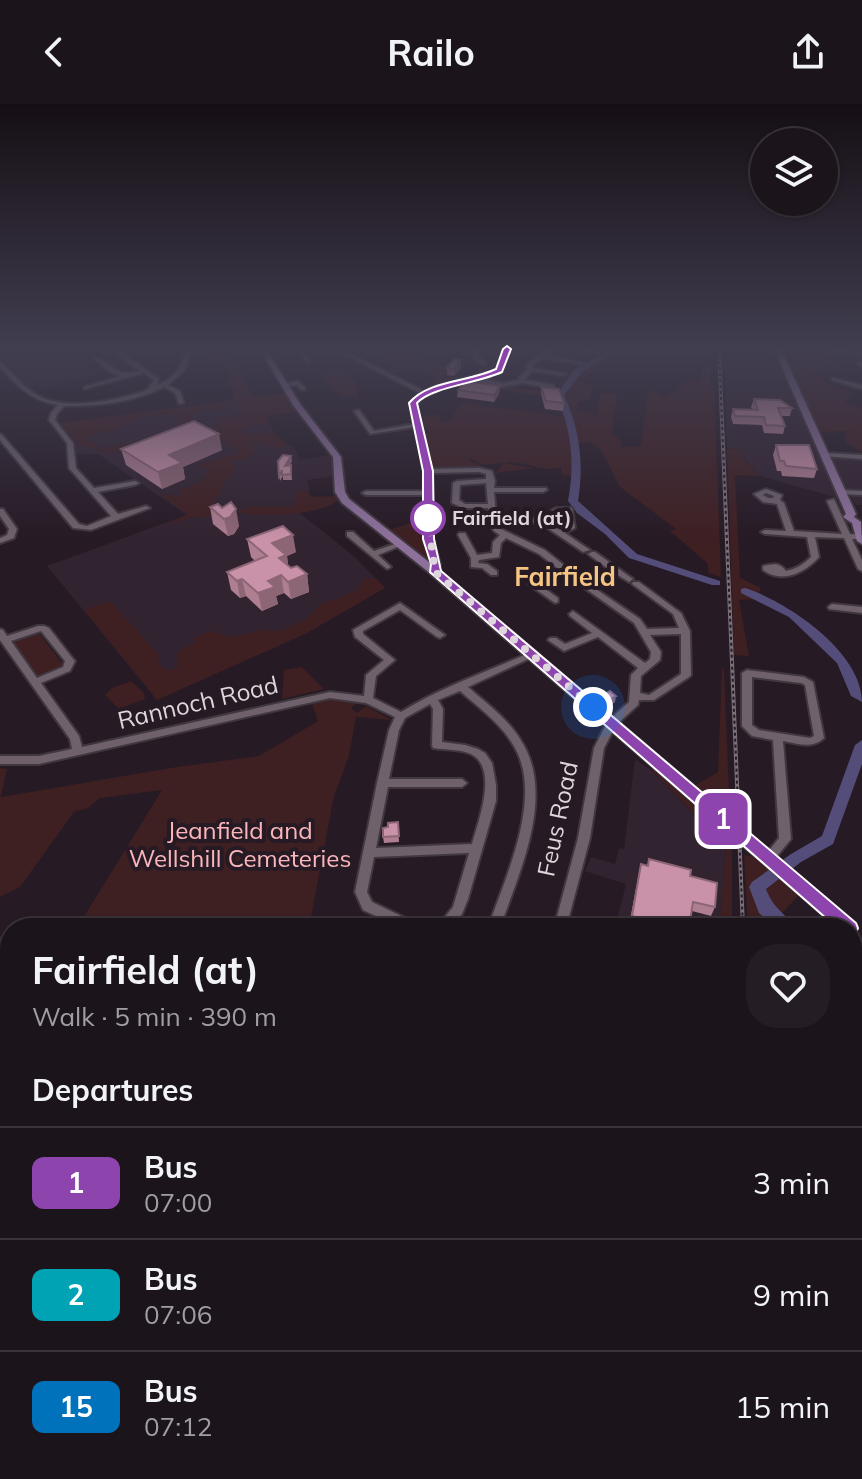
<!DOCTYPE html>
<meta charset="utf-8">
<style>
body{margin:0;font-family:Mulish,sans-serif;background:#251d24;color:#f1f3f6;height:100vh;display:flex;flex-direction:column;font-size:30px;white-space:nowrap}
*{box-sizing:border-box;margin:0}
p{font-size:26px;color:#a09ea3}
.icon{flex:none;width:44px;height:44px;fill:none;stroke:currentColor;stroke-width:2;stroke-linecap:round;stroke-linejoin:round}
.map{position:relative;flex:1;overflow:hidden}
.sheet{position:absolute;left:0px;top:814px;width:862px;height:562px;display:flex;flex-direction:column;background:#1c141b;border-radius:32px 32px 0 0;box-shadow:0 2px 6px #0004,0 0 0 2px #3a333a}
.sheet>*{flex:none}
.badge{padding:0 16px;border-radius:12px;font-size:28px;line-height:52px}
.fabs{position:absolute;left:750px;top:24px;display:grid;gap:16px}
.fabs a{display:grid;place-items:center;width:88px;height:88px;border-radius:50%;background:#1c141b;box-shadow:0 2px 6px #0004,0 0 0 2px #3a333a;font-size:40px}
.you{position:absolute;width:40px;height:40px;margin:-20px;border:6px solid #fff;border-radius:50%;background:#1a73e8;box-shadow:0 0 0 12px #1a73e833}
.map>.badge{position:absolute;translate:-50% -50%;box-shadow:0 0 0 4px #fff}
h2{padding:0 32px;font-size:30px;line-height:72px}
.round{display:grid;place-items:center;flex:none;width:84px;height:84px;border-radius:32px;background:#251d24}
.head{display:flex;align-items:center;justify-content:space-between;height:136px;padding:0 32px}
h1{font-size:38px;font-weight:700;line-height:60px}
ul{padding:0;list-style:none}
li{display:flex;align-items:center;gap:24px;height:112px;padding:0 32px;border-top:2px solid #3a333a}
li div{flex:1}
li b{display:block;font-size:30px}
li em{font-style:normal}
li .badge{min-width:88px;font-weight:700;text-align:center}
header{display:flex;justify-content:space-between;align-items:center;height:104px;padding:0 32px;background:#1c141b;font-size:36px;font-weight:700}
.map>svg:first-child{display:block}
</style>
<header><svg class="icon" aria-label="back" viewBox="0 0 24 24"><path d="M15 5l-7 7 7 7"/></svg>Railo<svg class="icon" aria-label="share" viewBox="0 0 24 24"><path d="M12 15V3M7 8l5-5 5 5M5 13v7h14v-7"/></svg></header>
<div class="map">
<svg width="862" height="1375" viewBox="0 0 862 1375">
<rect width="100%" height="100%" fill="#261a24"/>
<path fill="#322330" d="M14,245H79L93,256L83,259L97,271L44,285L39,281L27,284L0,257L4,247Z
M724,245H772L838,394L760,372L737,345L727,344Z
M258,293L274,329L297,347L300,356L330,351L335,372L307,376L310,386L297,407L355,453L385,484L305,530L157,596L47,462L187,411L98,350H75L69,330L59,319Z
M826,349L862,351V401H856Z
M635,655L651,666L695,711L697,733L726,745L719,824H615L626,780L585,767L591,753L615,760L619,744L624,745Z
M852,935L856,939L862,958V1372L837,1366H852Z
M0,1022L10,1026V1214L0,1223Z
M407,1366H589L583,1375H404Z"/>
<path fill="#3e1f22" d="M214,245L231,247L224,250L236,258L252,292L285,290L296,308L267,312L270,321L258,320L241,326L252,331L272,328L287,340L282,344L258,338L249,340L257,344C251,356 242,355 231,359L237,363L220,385L221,390L216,392L212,404L218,412L190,414L166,421L187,410L159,390L182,393L179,387L203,377L208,368L206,364L197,361L200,359L240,349L237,346L239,343L231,344L225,338L220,339L213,326L223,312L231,315L238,307L237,303L226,302L225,307L216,308L215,305C208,302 199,307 193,312L194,320L178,333L173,324L179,315L159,309L86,334L103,345L151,334L110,349L74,340L75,336L59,319L224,298L234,294V285L224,282L230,277L229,267L210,253L215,247Z
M368,245H398L429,257L428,260H453L444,273H463L481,268L475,261H488L493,264L489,269L430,282L434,273L413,265L392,270L384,265L391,264L388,256Z
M611,245H630L614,252L580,277L593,283L590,295L577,298L580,304L576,306L597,311L601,289L617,290L612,331L620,334L621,343L641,342L648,288L654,287L665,293L688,278H700L702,264L711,262L710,279L714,282L721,473L709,469L707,459L670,427L676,425L619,382L602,347L590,338L574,340L582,374L562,370L561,363C541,370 524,355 504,359L534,364L495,369L504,359L483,361L470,354L468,356L486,364H435L431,361L425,330L430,329L424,323L422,313L440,310V317L448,318L462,299L559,312L564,308L559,292L525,290L477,281L446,283L471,279L557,289V284L566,271Z
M781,245H810L808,247L811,248L845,259L835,265L825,262L814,270L827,274L823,277L851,289L844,299L862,305V348L845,338L846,327L821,328Z
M342,266L356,279L358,292C340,296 327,283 320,269Z
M727,344L737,345L759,372L735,371L740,474L761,484L757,495L739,496L749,552L734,551Z
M306,385L312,393L335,392L340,395C322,411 264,414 241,409L240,406C256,400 277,404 293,402L298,387Z
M424,415L425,442L432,461L389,426Z
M369,474L377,475L385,484L305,530L157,596L84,506L110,497L157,549L160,562L168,567L178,563V548L195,539L193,534L212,527L230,533L265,526L280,527L305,516L324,498L338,495L359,485L362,476Z
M39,529L65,563L37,575L12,539Z
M302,563L324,585L282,595L284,566Z
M722,564L724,565L730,713L694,682L718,668Z
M131,577L144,589L145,595L119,605L105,591L112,584Z
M326,594L360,597L351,604L357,609L366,602L392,616L356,613L349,652L334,692L309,824H77L162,686L100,694L88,704L74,708L20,783L0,793V664L7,665L1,693L177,663L259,652L318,617L311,597Z
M654,664L732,732V824H719L726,745L697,733L695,711L651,666Z
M744,751L752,752L799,791L780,811L785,824H748Z
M10,909V1020L0,1015V920Z
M101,1366H385L382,1375H94Z"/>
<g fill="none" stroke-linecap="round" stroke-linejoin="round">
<path fill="#544d7a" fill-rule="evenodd" d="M611,245H620L581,269L564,291C580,325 584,360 578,397L637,450L720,477V481H712L629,454L605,430L577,409L568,397C575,360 572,326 556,291L575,265Z
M745,484C788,498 862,548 862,598L851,592L837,559L789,513L741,489V485Z
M862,636V660L833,740L801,758L766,785C774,806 785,808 795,824H776L759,809L749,783L752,778L791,750L822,732L855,641Z
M852,886L858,888L862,902V967L856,964L852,952Z"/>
<defs>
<path id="minor" d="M111,245H117L159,275L156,282C173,274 179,268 184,250L179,245H185L190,250L185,266L168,281L180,287L184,299L179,300L175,289L164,283C133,299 98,302 64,302L57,310L55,316L73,339L76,364L94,384L135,377L139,379L135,381L98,388L118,410L146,402L150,404L91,426L73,424L0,336V330L2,331L79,420L87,422L111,412L69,364L67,339L49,316L51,309L58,301C32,297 17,282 0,263V258C13,268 22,283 37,291C66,308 118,296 147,286L154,276L144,269L84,285V283L121,272L110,268L94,255V253C115,259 113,274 140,267Z
M298,245H305L303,247L310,258H306Z
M334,245H341L424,287C447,275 473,275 496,265L504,245H510L501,267L480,274L503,279L519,276V273L528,265L526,262C533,254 545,244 556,245L546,251L585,259L582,261L543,254L532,262L533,264L567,270L564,272L532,267L525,276L554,281V283L552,284L522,279L503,283L477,277V275L432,287L416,299L431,365L479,364L492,367L495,377L494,384H546L547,386L543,388H494L496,412L542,415L560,426L567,423L565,408H556L552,406L556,404H572L575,424L565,429L590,446L583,448L540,419L496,417L497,421L501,425L545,446L585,478L611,467L588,450L592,448H595L633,475L629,478L616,470L590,481L640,515L647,525L679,524L673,510L632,480L633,478H639L681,509L690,527L691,571L689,573L654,596H639L638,601L616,621L604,644L590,734L566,824H554L578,734L594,644L608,617L629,598L631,571L638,564L598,533L564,547L548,536L550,534H556L565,540L592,529L570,512L569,510L573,507L645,559L650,555L651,548L634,519L566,471L540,481L558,494V498L555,499L528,480V476L535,477L561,467L539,450L506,434L501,439L499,453L479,456L478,459L487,460L497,467V471H491L482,464L471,463V454L458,431L459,429H465L477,451L492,449L493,438L500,431C488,425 489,416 488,404H463L452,399L453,379L457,377L486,375V370L479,368L432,369L433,435L440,460L438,470H432V460L425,435V391H366L362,389L366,387H425L424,367L415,323L370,330L354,307L359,306L374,327L414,320L410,299L420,289ZM486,379L488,400H465L459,396L460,381ZM681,530V570L649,591L640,589L641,572L660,556L661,548L650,531Z
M472,245H478V252L485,258V260H481L473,254Z
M572,245H584L602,249L599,251Z
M822,245L862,248V252L825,247Z
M860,258L862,259V263L857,260Z
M832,274L862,281V285L832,276Z
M298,277L305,284V286H301L297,281L285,283L282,281Z
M824,349L862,351V355L822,352L821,351Z
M766,385L782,391L780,396L784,399L794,427L842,430L827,397L834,395L850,430L862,431V435H852L862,456V467L858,465L844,434L815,433L819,453C805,469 782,480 763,466V462C774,460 779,458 786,467C796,465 804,460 811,453L807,433L765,430L761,428L765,426L786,427L777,400L763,398L754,390ZM766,389L774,392L773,394H768L763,391Z
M841,386L862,387V391L844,390L840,388Z
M0,405H3L17,425L14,434L0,439V434L7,431L9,425L0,412Z
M347,428H353L374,447L401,438L405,440L378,451L391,463L387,465L347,432Z
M400,499L445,531L440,534L437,533L400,506L363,527V530L395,556L376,572L373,594L401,608C441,583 486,568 529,549L532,548L537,551L468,583C486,599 507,614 520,635C557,690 519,768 500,824H488C505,773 546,690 512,639C499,618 478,603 460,587L438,596L443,605L442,638L465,641L478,645L485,649L492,659L496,681V697L468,795L462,810L450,824H436L453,803L469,749L374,753L367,788L372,798L418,820L420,824H401L363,806L355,788L377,679L389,626L395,613L366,599L330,594L39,660H0V652H39L72,645L70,635L0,536V525L3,526L7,532L38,522H44L49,524L73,555L75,557L70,567L41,579L79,632L82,643L330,588L364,592L366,571L384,556L355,533L353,526ZM41,527L65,557L63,563L37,574L11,537ZM430,600L433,605L432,641L433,644C445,646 460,645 471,650C499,664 478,718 472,740L376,744L388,683H462L467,679L462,675H389L399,626L405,614Z
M832,500L862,503V509L829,505L828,503Z
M747,566L804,573L813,578L824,634C812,645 799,640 783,637L791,735L773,757L769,759L765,757L763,754L779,734L773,636L752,632L742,622V569ZM752,573L801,579L805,581L814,632L810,634L759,626L752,621Z
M852,958L857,960L862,974V1006L857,1004L852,990Z
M10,1320V1342L0,1349V1326Z
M388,1366H408L405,1375H385Z"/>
<path id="major" d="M260,245H266L300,300L341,353L345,388L349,395L439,466L723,707L725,711L723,715H713L431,470L342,399L335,388L333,353L293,301Z
M774,245H781L856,410L854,413L861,418L862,440L857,437L852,419L843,413L846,410Z
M757,739L762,741L855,819L857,824L855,829L852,830V824H838L752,749L750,745L752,741Z"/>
</defs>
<use href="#minor" stroke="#40373f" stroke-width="4"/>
<use href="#major" stroke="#40373f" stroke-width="4"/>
<use href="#minor" fill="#6e616c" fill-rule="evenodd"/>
<use href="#major" fill="#8d719b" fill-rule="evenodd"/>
<defs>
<path id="rail-far1" d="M719,245L743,824"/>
<path id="rail" d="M694,1375L696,1366"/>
</defs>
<use href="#rail-far1" stroke="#7a7078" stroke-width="4"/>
<use href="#rail" stroke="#7a7078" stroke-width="6"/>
<use href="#rail-far1" stroke="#261a24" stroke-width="2" stroke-dasharray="3" stroke-linecap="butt"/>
<use href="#rail" stroke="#261a24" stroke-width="3" stroke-dasharray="9" stroke-linecap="butt"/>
<defs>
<path id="major-bridge" d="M718,711L757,745"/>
</defs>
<use href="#major-bridge" stroke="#40373f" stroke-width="17" stroke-linecap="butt"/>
<use href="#major-bridge" stroke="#8d719b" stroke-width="13"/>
</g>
<path fill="#ae7e91" d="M461,256V263L454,272L447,271V264Z
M500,282L499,290L494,298L457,293L458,286Z
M541,283L564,299L563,307L545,305L541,290Z
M754,295L792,304L790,312H781L785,322L783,330L764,329L762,321L733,320L731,313L733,305L752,306L751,303Z
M776,341L817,365L814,374L782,372L781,367H777L773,351Z
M121,345L222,346L183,363L185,375L162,385L126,361Z
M291,352L292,357L289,362L291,361L292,376H283V372L280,377L279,372Z
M210,403L239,422L234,430L228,432L213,420Z
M247,435L296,448L287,452L288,461L291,464L307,470L309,488L291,495L284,489L276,492L278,500L262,507L246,492L240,494L231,486L227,468L255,457L251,453Z
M603,591L615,598L608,602L602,597Z
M398,718L399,738L384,739L383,733L388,723Z
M649,755L690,772L715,803L711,812L692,807L690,817L687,824H641L629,821L639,769L641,760L647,762Z"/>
<path fill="#8d6676" d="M461,256V263L454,272V265Z
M500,282L499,290L494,298V291Z
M219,330L222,346L183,363L185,375L162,385L158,368L169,351Z
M291,352L292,357L286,367L285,362Z
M236,405L239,422L234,430L228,432L224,415Z
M293,431L296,448L287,452L289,469L282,471L272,439Z
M307,470L309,488L291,495L288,478Z
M281,471L284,489L276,492L278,500L262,507L258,489L268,477Z
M242,475L246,492L240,494L237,477Z
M616,592L615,598L608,602L609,596Z"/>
<path fill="#ca92a9" stroke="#8d6676" stroke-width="2" d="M454,255L461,256L454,265L447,264Z
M465,277L500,282L494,291L458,286Z
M541,283L559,285L564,299L546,297Z
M754,295L780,296L792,304H778L785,322L766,321L764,313L735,312L733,305L758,306Z
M194,317L219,330L169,351L182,359L158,368L121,345Z
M776,341H809L817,365L786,362L784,357H780Z
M283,351L291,352L285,362L291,361V370L282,371V366L279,372L278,357Z
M231,398L236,405L230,413L224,415L210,403L218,400L222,404Z
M283,422L293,431L272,439L286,451L279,454L291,464L297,462L307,470L288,478L281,471L268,477L275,483L258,489L242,475L237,477L227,468L267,452L247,435Z
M610,587L616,592L609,596L603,591Z
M398,718L399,732L383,733V724L388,723V719Z
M649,755L691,766L690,772L717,779L715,803L693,798L690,817L685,815L684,824H676L632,812L641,760L648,762Z
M411,1366H431L427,1375H407Z"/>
<linearGradient id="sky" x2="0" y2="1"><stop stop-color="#150e14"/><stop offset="0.56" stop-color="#413e50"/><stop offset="1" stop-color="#413e50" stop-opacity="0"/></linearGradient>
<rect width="862" height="437" fill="url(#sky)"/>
<path fill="#8e44ad" stroke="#fff" stroke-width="2" d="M507,242L511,245L502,268C479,279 431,283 417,299L433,367L434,435L441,467L856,819L858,824L856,829H843L430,468L431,460L423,435V367L409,299C428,276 469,278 496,265L503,245Z"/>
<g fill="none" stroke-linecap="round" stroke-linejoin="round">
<path stroke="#ded6dc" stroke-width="8" stroke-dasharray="0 14.4" d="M428,414L435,468L593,603"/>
</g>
<circle fill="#fff" stroke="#8e44ad" stroke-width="4" cx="428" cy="414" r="16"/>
<g text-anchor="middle" stroke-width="8" stroke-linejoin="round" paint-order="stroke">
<g font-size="20" font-weight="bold" fill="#ded6dc" stroke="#261a24" text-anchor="start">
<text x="452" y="421">Fairfield (at)</text>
</g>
<g font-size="24" fill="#ded6dc" stroke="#261a24">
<text transform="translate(198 599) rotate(-13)" y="8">Rannoch Road</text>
<text transform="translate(558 715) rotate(-78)" y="8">Feus Road</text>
</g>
<g font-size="24" fill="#fcb6bb" stroke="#261a24">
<text x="240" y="735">Jeanfield and<tspan x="240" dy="28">Wellshill Cemeteries</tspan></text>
</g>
<g font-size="26" font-weight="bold" fill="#f5c683" stroke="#261a24">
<text x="565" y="482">Fairfield</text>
</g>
</g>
</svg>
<div class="fabs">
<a><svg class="icon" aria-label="layers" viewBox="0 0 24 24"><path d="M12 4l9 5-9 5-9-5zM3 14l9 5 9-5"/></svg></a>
</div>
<div class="you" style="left:593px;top:603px"></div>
<b class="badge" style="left:723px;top:715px;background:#8e44ad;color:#fff">1</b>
<section class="sheet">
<div class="head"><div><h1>Fairfield (at)</h1><p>Walk · 5 min · 390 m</p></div><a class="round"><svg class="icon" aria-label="heart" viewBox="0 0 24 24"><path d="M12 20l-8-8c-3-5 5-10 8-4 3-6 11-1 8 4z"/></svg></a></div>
<h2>Departures</h2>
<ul>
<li><span class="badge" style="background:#8e44ad;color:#fff">1</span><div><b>Bus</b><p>07:00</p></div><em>3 min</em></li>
<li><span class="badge" style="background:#00a3b4;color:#fff">2</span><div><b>Bus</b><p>07:06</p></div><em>9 min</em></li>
<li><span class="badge" style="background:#0072bc;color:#fff">15</span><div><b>Bus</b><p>07:12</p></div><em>15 min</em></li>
</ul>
</section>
</div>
